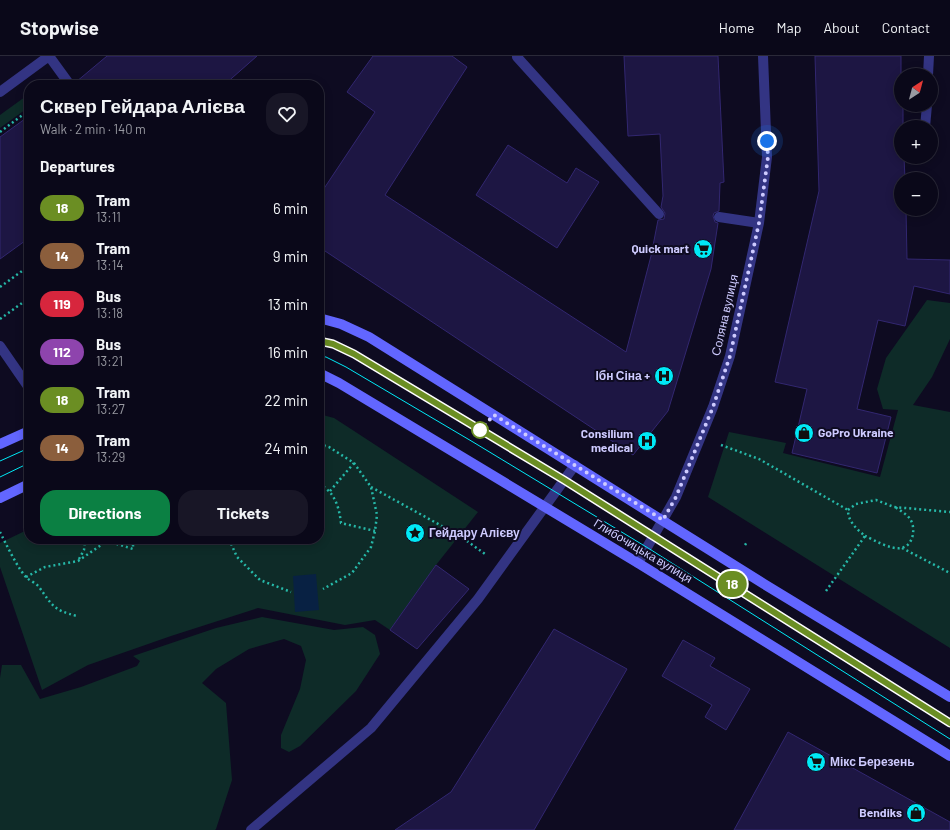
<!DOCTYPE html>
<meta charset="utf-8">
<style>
body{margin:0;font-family:Barlow,sans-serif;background:#181626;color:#f1f3f6;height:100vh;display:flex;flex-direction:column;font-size:15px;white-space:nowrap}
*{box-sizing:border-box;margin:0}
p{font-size:13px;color:#999aa2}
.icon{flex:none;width:22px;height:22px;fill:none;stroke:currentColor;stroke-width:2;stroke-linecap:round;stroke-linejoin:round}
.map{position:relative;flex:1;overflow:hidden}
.panel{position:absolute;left:24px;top:24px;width:300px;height:464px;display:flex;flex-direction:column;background:#0a0819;border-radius:16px;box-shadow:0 2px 10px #0003,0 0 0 1px #2a2938}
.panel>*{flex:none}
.badge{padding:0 8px;border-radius:13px;font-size:14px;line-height:26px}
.needle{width:26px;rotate:36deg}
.buttons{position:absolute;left:894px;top:12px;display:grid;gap:8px}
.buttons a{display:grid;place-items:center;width:44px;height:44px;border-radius:50%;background:#0a0819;box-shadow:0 2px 10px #0003,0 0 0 1px #2a2938;font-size:20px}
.you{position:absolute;width:20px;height:20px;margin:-10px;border:3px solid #fff;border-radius:50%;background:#1a73e8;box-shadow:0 0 0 6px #1a73e833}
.map>.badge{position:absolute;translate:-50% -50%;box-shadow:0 0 0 2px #fff}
h2{padding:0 16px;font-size:15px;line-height:36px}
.round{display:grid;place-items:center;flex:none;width:42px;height:42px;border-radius:16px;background:#181626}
.summary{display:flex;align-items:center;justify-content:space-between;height:68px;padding:0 16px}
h1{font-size:19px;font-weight:700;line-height:30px}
.button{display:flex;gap:8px;margin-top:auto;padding:8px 16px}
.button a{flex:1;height:46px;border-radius:16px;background:#0b8043;color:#fff;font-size:16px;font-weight:700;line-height:46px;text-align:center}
.button a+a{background:#181626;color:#f1f3f6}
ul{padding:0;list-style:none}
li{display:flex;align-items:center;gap:12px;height:48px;padding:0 16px}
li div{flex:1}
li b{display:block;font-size:15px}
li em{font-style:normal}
li .badge{min-width:44px;font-weight:700;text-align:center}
header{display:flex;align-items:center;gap:24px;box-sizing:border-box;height:56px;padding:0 20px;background:#0a0819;border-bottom:1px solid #2a2938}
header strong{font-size:19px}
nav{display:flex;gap:22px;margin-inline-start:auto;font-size:14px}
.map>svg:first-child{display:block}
</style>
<header>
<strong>Stopwise</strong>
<nav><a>Home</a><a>Map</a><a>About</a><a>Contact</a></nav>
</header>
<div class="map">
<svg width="950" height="774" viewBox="0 0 950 774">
<rect width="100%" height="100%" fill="#0e0b21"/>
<path fill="#0e2b28" d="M29,38V51L0,72V59Z
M927,244L950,247V283L932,321L913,349L950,356V592L708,441L729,376L786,387L783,397L880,421L898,354L883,353L877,333L886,302Z
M319,358L334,362L351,373L478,456L436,509L390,574L375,564L345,569L258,552L171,580L88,609L42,634L0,511V487L29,473V483H319Z
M262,561L334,574L363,571L375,579L380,598L356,635L300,690L289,696L281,692V679L300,633L306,604L301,590L284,583L249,593L216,613L202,627L226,647L232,724L216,773L215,774H0V622L2,609H21L40,643L81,631L137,610L140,605L133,600L216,572Z"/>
<path fill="#082143" d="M316,518L319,554L295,556L293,520Z"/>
<path fill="#1d1643" stroke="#322770" d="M107,0H257L224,29H76V26Z
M373,0H452L467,11L385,139L626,296L651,200L658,164L664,163L665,157L661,151L663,140L660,78L628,80L624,0H718L724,126L720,127L719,155L714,157L713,160L715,166L718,167L711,213L668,355L633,399L319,191V140L375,56L347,36Z
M815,0H901V49H903V71H901V101H904L905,123H901V153H906L907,203L950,204V238L914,230L905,270L878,264L857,353L891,361L877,417L792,397L807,333L775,326L819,135Z
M29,60V182L0,203V81Z
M508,89L567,127L576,112L599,126L557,192L476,139Z
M436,509L469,533L417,593L390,574Z
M554,573L627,613L534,774H395L451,736Z
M683,584L715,602L710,610L750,633L726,674L705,661L712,649L662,620Z
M788,676L950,766V774H734Z"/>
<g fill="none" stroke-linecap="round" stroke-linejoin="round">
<path stroke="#26b8a8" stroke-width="2.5" stroke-dasharray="2 3" stroke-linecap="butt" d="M0,76L29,54
M25,213L29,218
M0,231L29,210
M0,263L29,242
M319,388L329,391L354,407L371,431L377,459L375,475L371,491L352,517L323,533
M721,389L759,403L848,454
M319,428C335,436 339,451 341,467L375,475
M371,431L460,480L485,498
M330,435L354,407
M848,454L856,448L876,444L894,451L950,456
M0,476C5,486 19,515 27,522C30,525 36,527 39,531C53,550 53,554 77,560
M865,480C874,484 891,494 901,492C914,490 916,471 910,463C907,458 899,454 895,451
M229,483L237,501L260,524L291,536
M745,489L747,486
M902,492L950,517
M79,503L84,494L85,483
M26,521L45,511L78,505L107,485L133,493V483
M826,535L865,480C857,473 848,466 848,454"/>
<path stroke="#333483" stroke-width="10" d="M49,0L70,29
M517,1L659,158
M928,19L929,0
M0,36L49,0
M925,71L927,49
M719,161L759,167
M0,290L29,332
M638,507L676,441L713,351L730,300L759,167L767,101L763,0
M251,774L371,672L478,543L575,409"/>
<path stroke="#6266ff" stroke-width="10" d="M319,262L341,268L369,281L764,528L950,641
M319,317L339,327L638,507L950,700
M0,388L29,375
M0,442L29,428"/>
<path stroke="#00e9f6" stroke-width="1" d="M319,285L333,289L354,298L564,424L950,667
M319,300L326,301L346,311L473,386L648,492L950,683
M0,405L29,392
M0,421L29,407"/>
</g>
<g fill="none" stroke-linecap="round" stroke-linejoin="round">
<defs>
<path id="line" d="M319,285L333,288L354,298L564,424L950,667"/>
</defs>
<use href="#line" stroke="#fff" stroke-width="9"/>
<use href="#line" stroke="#6b8e23" stroke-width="6"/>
<path stroke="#cecbff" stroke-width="4" stroke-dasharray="0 7.2" d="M480,374L494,359L663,464L676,441L713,351L730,300L759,167L768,101L767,85"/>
</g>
<defs>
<symbol id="supermarket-disc" viewBox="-11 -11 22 22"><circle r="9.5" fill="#00e9f6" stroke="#0e0b21"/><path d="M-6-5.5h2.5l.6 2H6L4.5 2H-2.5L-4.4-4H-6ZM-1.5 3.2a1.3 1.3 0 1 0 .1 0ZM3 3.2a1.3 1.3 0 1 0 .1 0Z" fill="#111"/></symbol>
<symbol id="hospital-disc" viewBox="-11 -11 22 22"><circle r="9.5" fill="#00e9f6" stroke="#0e0b21"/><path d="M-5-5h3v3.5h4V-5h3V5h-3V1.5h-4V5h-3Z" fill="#111"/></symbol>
<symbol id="shop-disc" viewBox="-11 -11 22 22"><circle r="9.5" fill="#00e9f6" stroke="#0e0b21"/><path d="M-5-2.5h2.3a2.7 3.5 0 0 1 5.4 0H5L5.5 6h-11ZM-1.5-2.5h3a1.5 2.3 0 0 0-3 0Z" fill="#111"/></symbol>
<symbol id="sight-disc" viewBox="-11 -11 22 22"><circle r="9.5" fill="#00e9f6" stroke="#0e0b21"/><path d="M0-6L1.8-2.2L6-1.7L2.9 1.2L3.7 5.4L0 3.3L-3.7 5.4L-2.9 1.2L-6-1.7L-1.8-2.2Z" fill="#111"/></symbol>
</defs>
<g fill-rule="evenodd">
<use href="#supermarket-disc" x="692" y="182" width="22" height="22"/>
<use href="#hospital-disc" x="653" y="309" width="22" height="22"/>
<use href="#shop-disc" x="793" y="366" width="22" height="22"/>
<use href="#hospital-disc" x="636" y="374" width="22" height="22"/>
<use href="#sight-disc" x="404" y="466" width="22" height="22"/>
<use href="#supermarket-disc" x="805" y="695" width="22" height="22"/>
<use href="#shop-disc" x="905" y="746" width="22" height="22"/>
</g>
<circle fill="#fff" stroke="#6b8e23" stroke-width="2" cx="480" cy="374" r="8"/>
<g text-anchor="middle" stroke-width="4" stroke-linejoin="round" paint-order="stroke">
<g font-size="12" font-weight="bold" fill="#cecbff" stroke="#0e0b21" text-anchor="end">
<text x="689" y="197">Quick mart</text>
<text x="650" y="324">Ібн Сіна +</text>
<text x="818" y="381" text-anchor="start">GoPro Ukraine</text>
<text x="633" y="382">Consilium<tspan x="633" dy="14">medical</tspan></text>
<text x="429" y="481" text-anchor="start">Гейдару Алієву</text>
<text x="830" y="710" text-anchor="start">Мікс Березень</text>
<text x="902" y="761">Bendiks</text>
</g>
<g font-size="12" fill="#cecbff" stroke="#0e0b21">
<text transform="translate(725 259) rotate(-77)" y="4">Соляна вулиця</text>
<text transform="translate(643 495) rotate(31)" y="4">Глибочицька вулиця</text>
</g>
</g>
</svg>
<div class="buttons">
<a><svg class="needle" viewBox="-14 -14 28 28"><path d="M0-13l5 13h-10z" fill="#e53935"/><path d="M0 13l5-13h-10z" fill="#999aa2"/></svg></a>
<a>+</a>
<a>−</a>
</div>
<div class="you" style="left:767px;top:85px"></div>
<b class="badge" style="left:732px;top:528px;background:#6b8e23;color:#fff">18</b>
<section class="panel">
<div class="summary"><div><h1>Сквер Гейдара Алієва</h1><p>Walk · 2 min · 140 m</p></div><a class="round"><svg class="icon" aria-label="heart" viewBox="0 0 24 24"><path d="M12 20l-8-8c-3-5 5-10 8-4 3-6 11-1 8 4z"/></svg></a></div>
<h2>Departures</h2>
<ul>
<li><span class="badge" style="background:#6b8e23;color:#fff">18</span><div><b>Tram</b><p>13:11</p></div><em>6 min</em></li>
<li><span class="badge" style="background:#8b5e3c;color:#fff">14</span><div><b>Tram</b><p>13:14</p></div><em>9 min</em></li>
<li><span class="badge" style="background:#d7263d;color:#fff">119</span><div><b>Bus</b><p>13:18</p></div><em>13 min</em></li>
<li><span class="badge" style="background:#8e44ad;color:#fff">112</span><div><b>Bus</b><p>13:21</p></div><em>16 min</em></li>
<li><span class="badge" style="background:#6b8e23;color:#fff">18</span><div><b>Tram</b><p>13:27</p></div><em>22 min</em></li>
<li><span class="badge" style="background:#8b5e3c;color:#fff">14</span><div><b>Tram</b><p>13:29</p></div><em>24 min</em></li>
</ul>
<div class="button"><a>Directions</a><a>Tickets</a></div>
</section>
</div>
